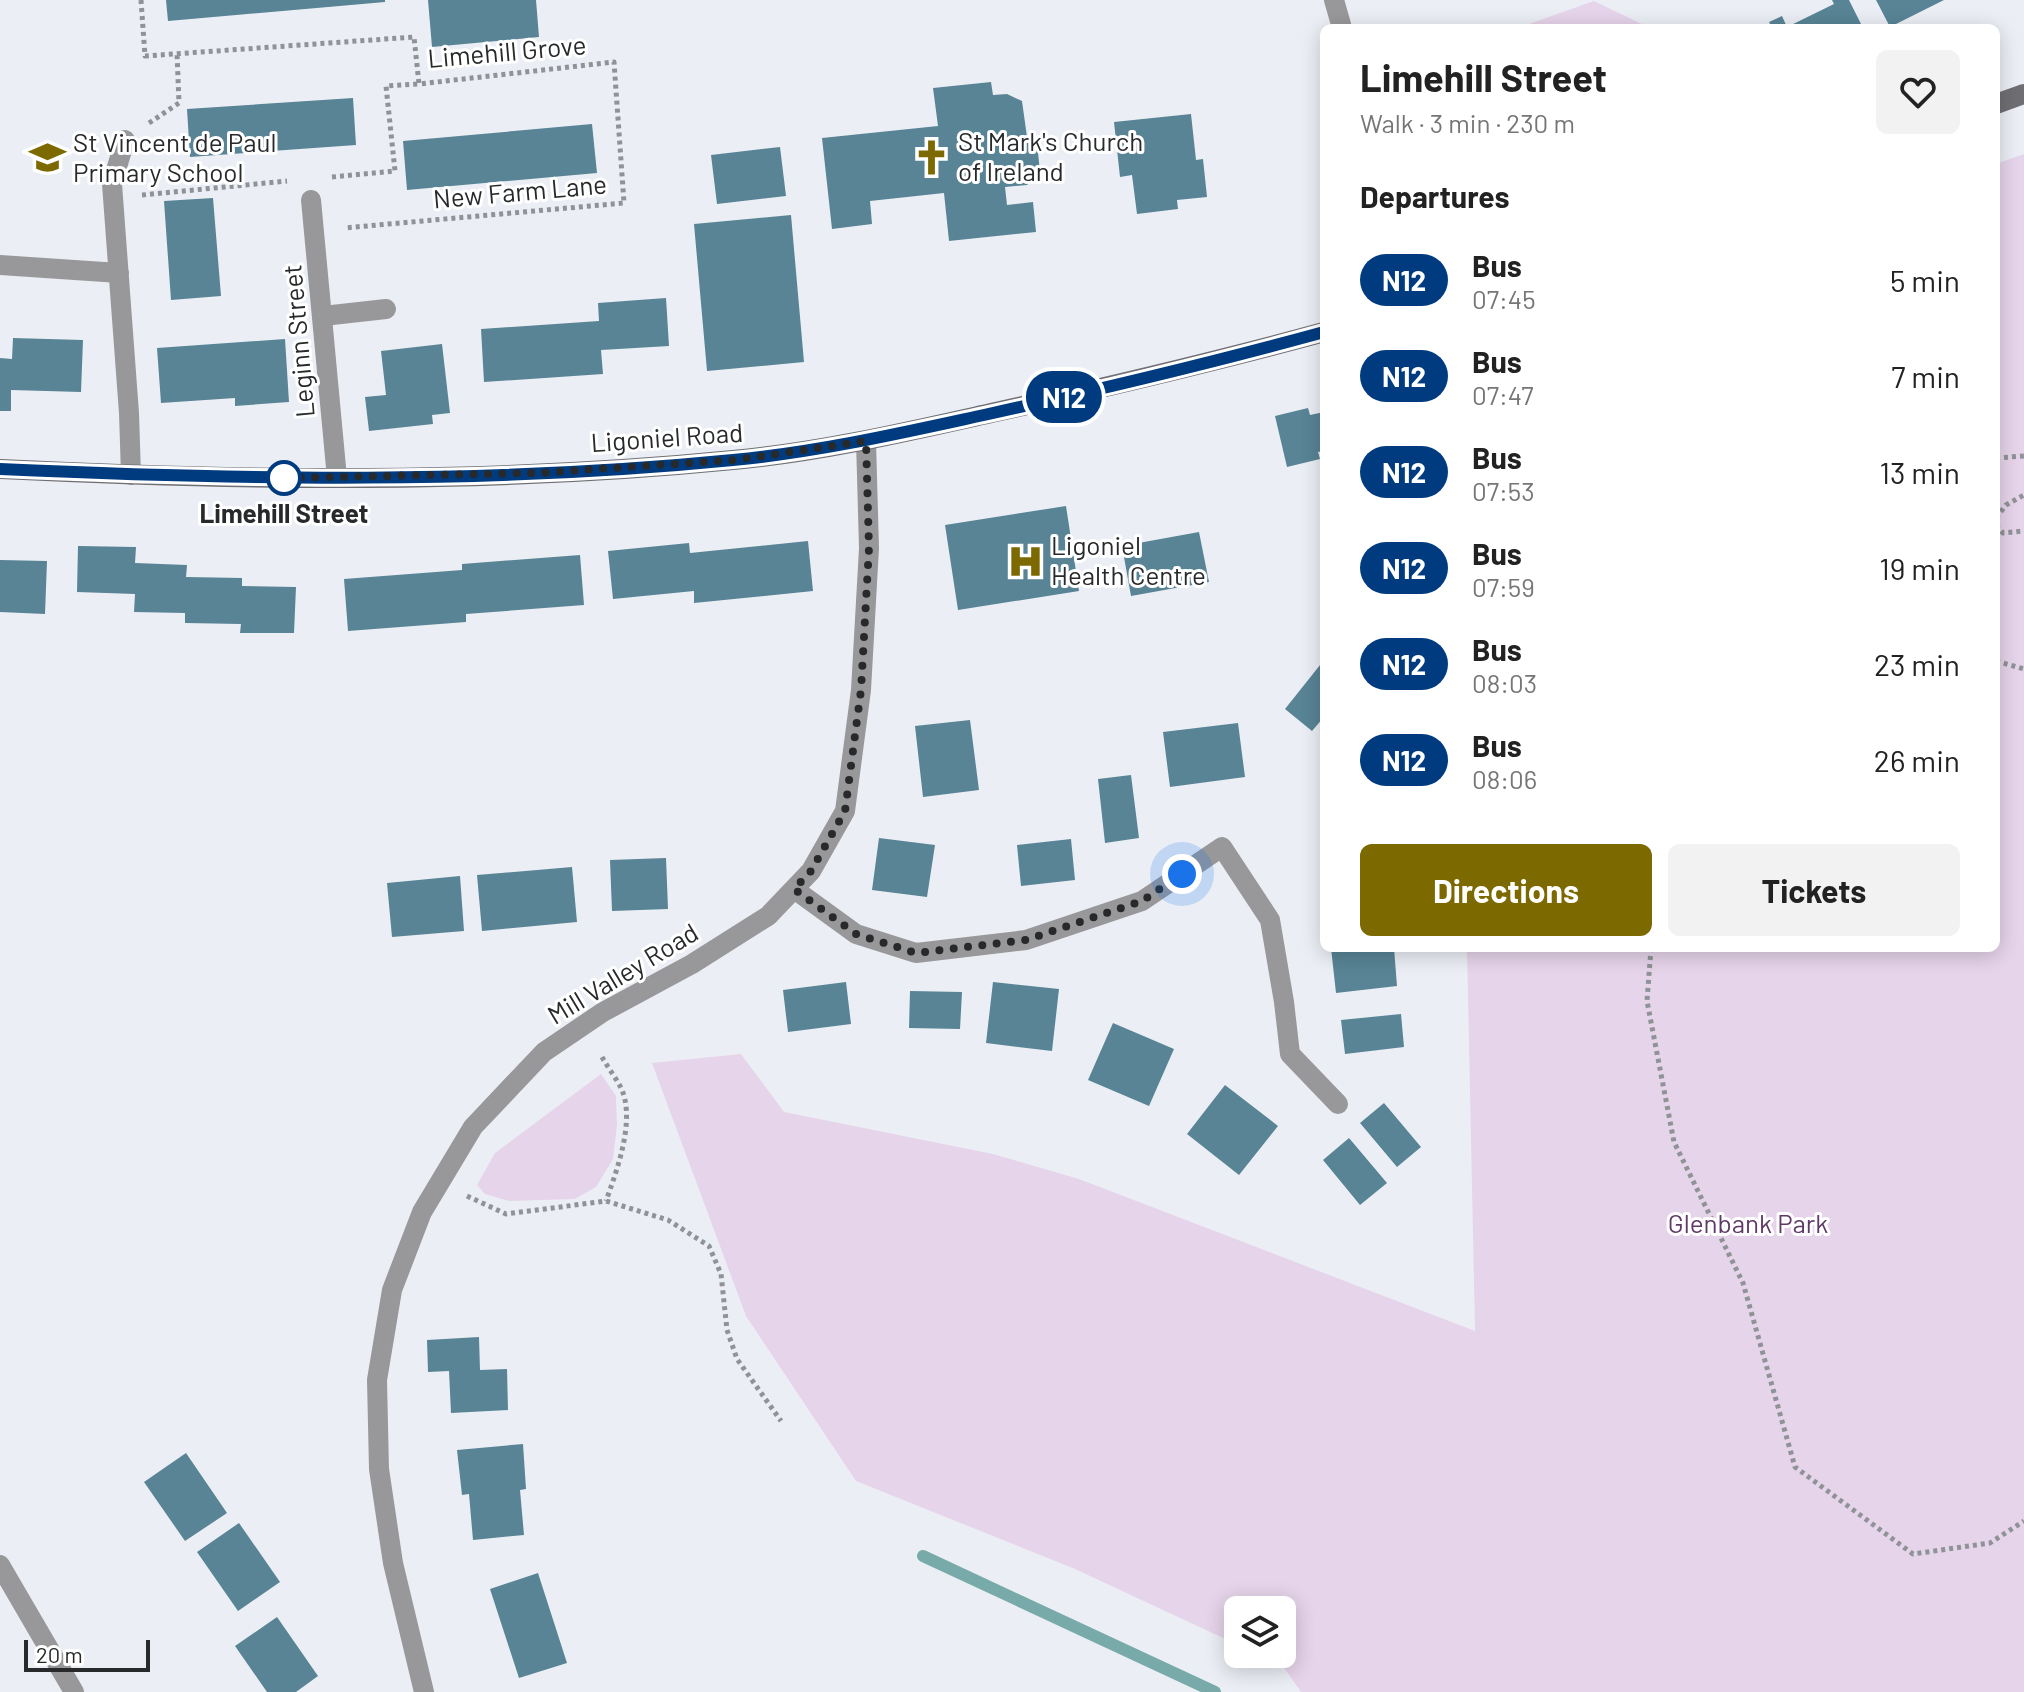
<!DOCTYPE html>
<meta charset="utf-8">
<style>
body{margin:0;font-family:Barlow,sans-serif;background:#f2f2f2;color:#222;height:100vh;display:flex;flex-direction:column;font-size:30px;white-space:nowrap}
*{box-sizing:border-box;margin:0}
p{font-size:26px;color:#767676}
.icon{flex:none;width:44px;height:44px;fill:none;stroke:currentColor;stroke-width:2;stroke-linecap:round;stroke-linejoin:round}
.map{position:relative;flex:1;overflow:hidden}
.drawer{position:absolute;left:1320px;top:24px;width:680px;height:928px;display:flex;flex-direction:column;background:#fff;border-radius:12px;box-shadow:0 4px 20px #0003}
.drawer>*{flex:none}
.badge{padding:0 16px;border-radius:26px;font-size:28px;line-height:52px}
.controls{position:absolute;left:1224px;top:1596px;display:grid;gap:16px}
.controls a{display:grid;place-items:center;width:72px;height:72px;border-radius:12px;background:#fff;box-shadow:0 4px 20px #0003;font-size:40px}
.scale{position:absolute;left:24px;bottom:20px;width:126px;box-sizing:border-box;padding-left:8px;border:4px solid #27292b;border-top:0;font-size:22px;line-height:28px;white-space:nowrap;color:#27292b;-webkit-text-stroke:6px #fff;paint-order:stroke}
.you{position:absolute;width:40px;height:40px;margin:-20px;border:6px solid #fff;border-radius:50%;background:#1a73e8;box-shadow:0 0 0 12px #1a73e833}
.map>.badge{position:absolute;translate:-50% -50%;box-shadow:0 0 0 4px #fff}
h2{padding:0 40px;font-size:30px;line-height:72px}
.round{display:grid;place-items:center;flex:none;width:84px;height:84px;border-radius:12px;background:#f2f2f2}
.overview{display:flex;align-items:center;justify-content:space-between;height:136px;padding:0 40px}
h1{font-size:38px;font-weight:700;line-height:60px}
.cta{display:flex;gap:16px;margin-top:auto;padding:16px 40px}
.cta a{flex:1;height:92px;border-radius:12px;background:#7c6900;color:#fff;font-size:32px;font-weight:700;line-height:92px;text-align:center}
.cta a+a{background:#f2f2f2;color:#222}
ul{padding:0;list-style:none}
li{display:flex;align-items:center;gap:24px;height:96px;padding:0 40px}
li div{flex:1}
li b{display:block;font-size:30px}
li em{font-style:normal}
li .badge{min-width:88px;font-weight:700;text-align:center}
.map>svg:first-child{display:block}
</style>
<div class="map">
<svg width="2024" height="1692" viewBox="0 0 2024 1692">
<rect width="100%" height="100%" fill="#ebeff5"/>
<path fill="#e6d4ea" d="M1594,1L1650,28H1518Z
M2024,154V1692H1301L1282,1665L1258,1654H1282V1610H1238V1645L1075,1569L856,1481L746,1316L652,1063L741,1054L784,1112L993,1154L1079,1179L1475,1331L1467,948H1996V164Z
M601,1074L616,1096L617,1125L613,1159L596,1187L575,1199L509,1201L485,1194L477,1185L495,1153Z"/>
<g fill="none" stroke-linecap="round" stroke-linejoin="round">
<path stroke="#77aaa8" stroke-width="12" d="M923,1556L1215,1692"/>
</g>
<path fill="#588495" d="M166,0H385V2L168,21Z
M428,0H536L539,37L432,47Z
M1832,0H1849L1863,28H1772L1769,22L1782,16L1787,27L1834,4Z
M1876,0H1944L1890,27Z
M991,82L993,95L1007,94L1022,101L1027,137L1037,142L1040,172L1027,185L1005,187L1007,205L1033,202L1036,232L949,241L944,193L870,201L872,224L832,229L822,138L938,126L933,88Z
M353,98L356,145L190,157L187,109Z
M1191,114L1196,160L1203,159L1207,197L1177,200L1178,209L1137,214L1132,175L1120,177L1114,122Z
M592,124L597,173L407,190L403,141Z
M780,147L786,196L717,204L711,155Z
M213,198L221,296L171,300L164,201Z
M791,215L804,362L707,371L694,224Z
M666,298L669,346L601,350L603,374L484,382L481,329L599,321L598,303Z
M13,338L83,340L81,392L11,390V411H0V358L12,359Z
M285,339L289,402L235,406V398L161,403L157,348Z
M442,344L450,413L432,415L433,424L369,431L365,397L386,395L381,351Z
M1308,408L1310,415L1324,412V451L1318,452L1320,459L1287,467L1275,416Z
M1066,506L1079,591L958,610L945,525Z
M1199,532L1209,582L1131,596L1122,546Z
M808,541L813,591L694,603V591L613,599L608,551L689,543L690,553Z
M78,546L136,547L135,563L187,565L186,577L242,578V586L296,587L294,633H240L241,624L185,623V613L134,612L135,594L77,592Z
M580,555L584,605L466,614V622L348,631L344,579L462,570V564Z
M0,560L47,561L45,614L0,612Z
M1324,660V717L1312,731L1285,709Z
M970,720L979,790L923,797L915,726Z
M1238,723L1245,777L1170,787L1163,732Z
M1131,775L1139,838L1105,843L1098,779Z
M879,838L935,845L927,897L872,890Z
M1071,839L1075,880L1021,886L1017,845Z
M666,858L668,909L612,911L610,860Z
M572,867L577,922L482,931L477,875Z
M460,876L464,931L392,937L387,883Z
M1331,948H1394L1397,986L1336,993Z
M846,982L851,1024L788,1032L783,990Z
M993,982L1059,989L1052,1051L986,1043Z
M910,991L962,992L960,1029L909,1028Z
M1401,1014L1404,1047L1345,1054L1341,1020Z
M1113,1023L1174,1049L1149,1106L1088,1080Z
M1225,1085L1278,1126L1239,1175L1187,1134Z
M1384,1103L1421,1147L1397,1167L1360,1123Z
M1349,1138L1387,1183L1360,1205L1323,1160Z
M479,1337L480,1370L507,1369L508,1410L451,1413L449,1371L428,1372L427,1340Z
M523,1444L526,1489L520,1490L524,1535L473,1540L469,1494L462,1495L457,1450Z
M186,1453L227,1513L185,1541L144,1482Z
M239,1523L280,1582L238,1611L197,1552Z
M538,1573L567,1663L519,1678L490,1589Z
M277,1617L318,1676L296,1692H267L235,1646Z"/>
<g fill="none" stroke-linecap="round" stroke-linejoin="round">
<path stroke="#8f9296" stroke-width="5" stroke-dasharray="4 4" stroke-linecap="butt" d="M141,0L145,56L414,37L419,84L614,62L624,203L344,228
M149,123L179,103L177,53
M332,177L395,171L386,86L419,84
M142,195L287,181
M1996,458L2024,456
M1996,518L2006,505L2024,495
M1996,525L2003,533L2024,531
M1996,661L2024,669
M1651,948L1647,1001L1674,1142L1743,1283L1795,1467L1913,1554L1990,1543L2024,1521
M602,1057C608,1068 617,1079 622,1090C635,1122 617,1170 606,1201
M467,1196L506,1214L606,1201L668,1220L709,1246L721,1274L727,1330L737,1359L781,1421"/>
<path stroke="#98989a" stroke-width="20" d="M1334,0L1342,28
M323,316L386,309"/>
<path stroke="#98989a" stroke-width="20" d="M125,140L112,184L129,413L131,475
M311,200L337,478
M0,265L119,273
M794,889L856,934L916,953L1026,940L1142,901L1222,847L1270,920L1284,1002L1290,1054L1338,1104
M0,1565L74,1692
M424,1692L393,1563L379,1469L377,1380L392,1290L422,1212L473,1127L544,1052L603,1012L692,964L768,916L811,871L845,811L861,690L869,548L866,441"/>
<path stroke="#6f6e72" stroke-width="20" d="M1996,104L2024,94
M0,469C244,481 490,484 733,460C820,452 906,432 991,413C1103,388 1214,362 1324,332"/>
</g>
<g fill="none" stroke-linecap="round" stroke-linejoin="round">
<defs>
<path id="line" d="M0,469C244,480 490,484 733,460C818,452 901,433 984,415C1098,390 1211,363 1324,332"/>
</defs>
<use href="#line" stroke="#fff" stroke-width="18"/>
<use href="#line" stroke="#003b80" stroke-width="12"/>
<path stroke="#27292b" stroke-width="8" stroke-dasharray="0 14.4" d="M284,478H278L536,473L735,460L866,441L869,548L861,690L845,811L811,871L794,889L856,934L916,953L1026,940L1142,901L1182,874"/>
</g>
<defs>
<symbol id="church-bare" viewBox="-9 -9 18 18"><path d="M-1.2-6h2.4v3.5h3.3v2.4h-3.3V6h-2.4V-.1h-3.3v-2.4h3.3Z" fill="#7c6900" stroke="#fff" stroke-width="2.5" paint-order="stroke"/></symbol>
<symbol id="school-bare" viewBox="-9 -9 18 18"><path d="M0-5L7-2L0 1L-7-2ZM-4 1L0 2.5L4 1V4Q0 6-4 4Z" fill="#7c6900" stroke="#fff" stroke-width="2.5" paint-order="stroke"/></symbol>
<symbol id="hospital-bare" viewBox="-9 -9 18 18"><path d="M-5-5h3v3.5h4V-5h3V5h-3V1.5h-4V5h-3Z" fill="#7c6900" stroke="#fff" stroke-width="2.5" paint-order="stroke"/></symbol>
</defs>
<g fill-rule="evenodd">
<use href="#church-bare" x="906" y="132" width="51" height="51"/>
<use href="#school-bare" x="22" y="132" width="51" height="51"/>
<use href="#hospital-bare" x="1000" y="536" width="51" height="51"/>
</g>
<circle fill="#fff" stroke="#003b80" stroke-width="4" cx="284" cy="478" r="16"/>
<g text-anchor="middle" stroke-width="6" stroke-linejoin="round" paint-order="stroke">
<g font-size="26" fill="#27292b" stroke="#fff">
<text transform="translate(507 52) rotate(-5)" y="9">Limehill Grove</text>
<text transform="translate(520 192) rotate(-5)" y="9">New Farm Lane</text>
<text transform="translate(299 341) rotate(-95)" y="9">Leginn Street</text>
<text transform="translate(667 438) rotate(-4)" y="9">Ligoniel Road</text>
<text transform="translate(623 974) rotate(-31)" y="9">Mill Valley Road</text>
</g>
<g font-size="26" fill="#27292b" stroke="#fff" text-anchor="start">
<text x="958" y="151">St Mark's Church<tspan x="958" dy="30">of Ireland</tspan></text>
<text x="73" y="152">St Vincent de Paul<tspan x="73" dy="30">Primary School</tspan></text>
<text x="1051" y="555">Ligoniel<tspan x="1051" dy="30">Health Centre</tspan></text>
</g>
<g font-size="26" font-weight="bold" fill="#27292b" stroke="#fff">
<text x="284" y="523">Limehill Street</text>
</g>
<g font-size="26" fill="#5f3a66" stroke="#fff">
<text x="1748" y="1233">Glenbank Park</text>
</g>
</g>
</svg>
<div class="controls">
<a><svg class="icon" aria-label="layers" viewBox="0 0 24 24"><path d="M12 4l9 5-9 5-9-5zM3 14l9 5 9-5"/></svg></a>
</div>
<div class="scale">20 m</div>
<div class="you" style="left:1182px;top:874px"></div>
<b class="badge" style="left:1064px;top:397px;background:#003b80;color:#fff">N12</b>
<section class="drawer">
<div class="overview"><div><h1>Limehill Street</h1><p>Walk · 3 min · 230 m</p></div><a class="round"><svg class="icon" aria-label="heart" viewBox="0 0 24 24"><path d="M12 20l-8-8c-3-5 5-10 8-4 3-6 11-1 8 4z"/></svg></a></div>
<h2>Departures</h2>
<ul>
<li><span class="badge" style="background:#003b80;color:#fff">N12</span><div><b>Bus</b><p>07:45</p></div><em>5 min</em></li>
<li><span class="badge" style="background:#003b80;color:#fff">N12</span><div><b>Bus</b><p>07:47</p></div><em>7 min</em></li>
<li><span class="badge" style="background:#003b80;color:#fff">N12</span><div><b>Bus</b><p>07:53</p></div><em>13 min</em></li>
<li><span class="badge" style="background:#003b80;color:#fff">N12</span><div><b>Bus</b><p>07:59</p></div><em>19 min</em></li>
<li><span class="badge" style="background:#003b80;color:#fff">N12</span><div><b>Bus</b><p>08:03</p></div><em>23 min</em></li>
<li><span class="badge" style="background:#003b80;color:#fff">N12</span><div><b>Bus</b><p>08:06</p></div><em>26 min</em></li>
</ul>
<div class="cta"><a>Directions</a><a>Tickets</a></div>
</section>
</div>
